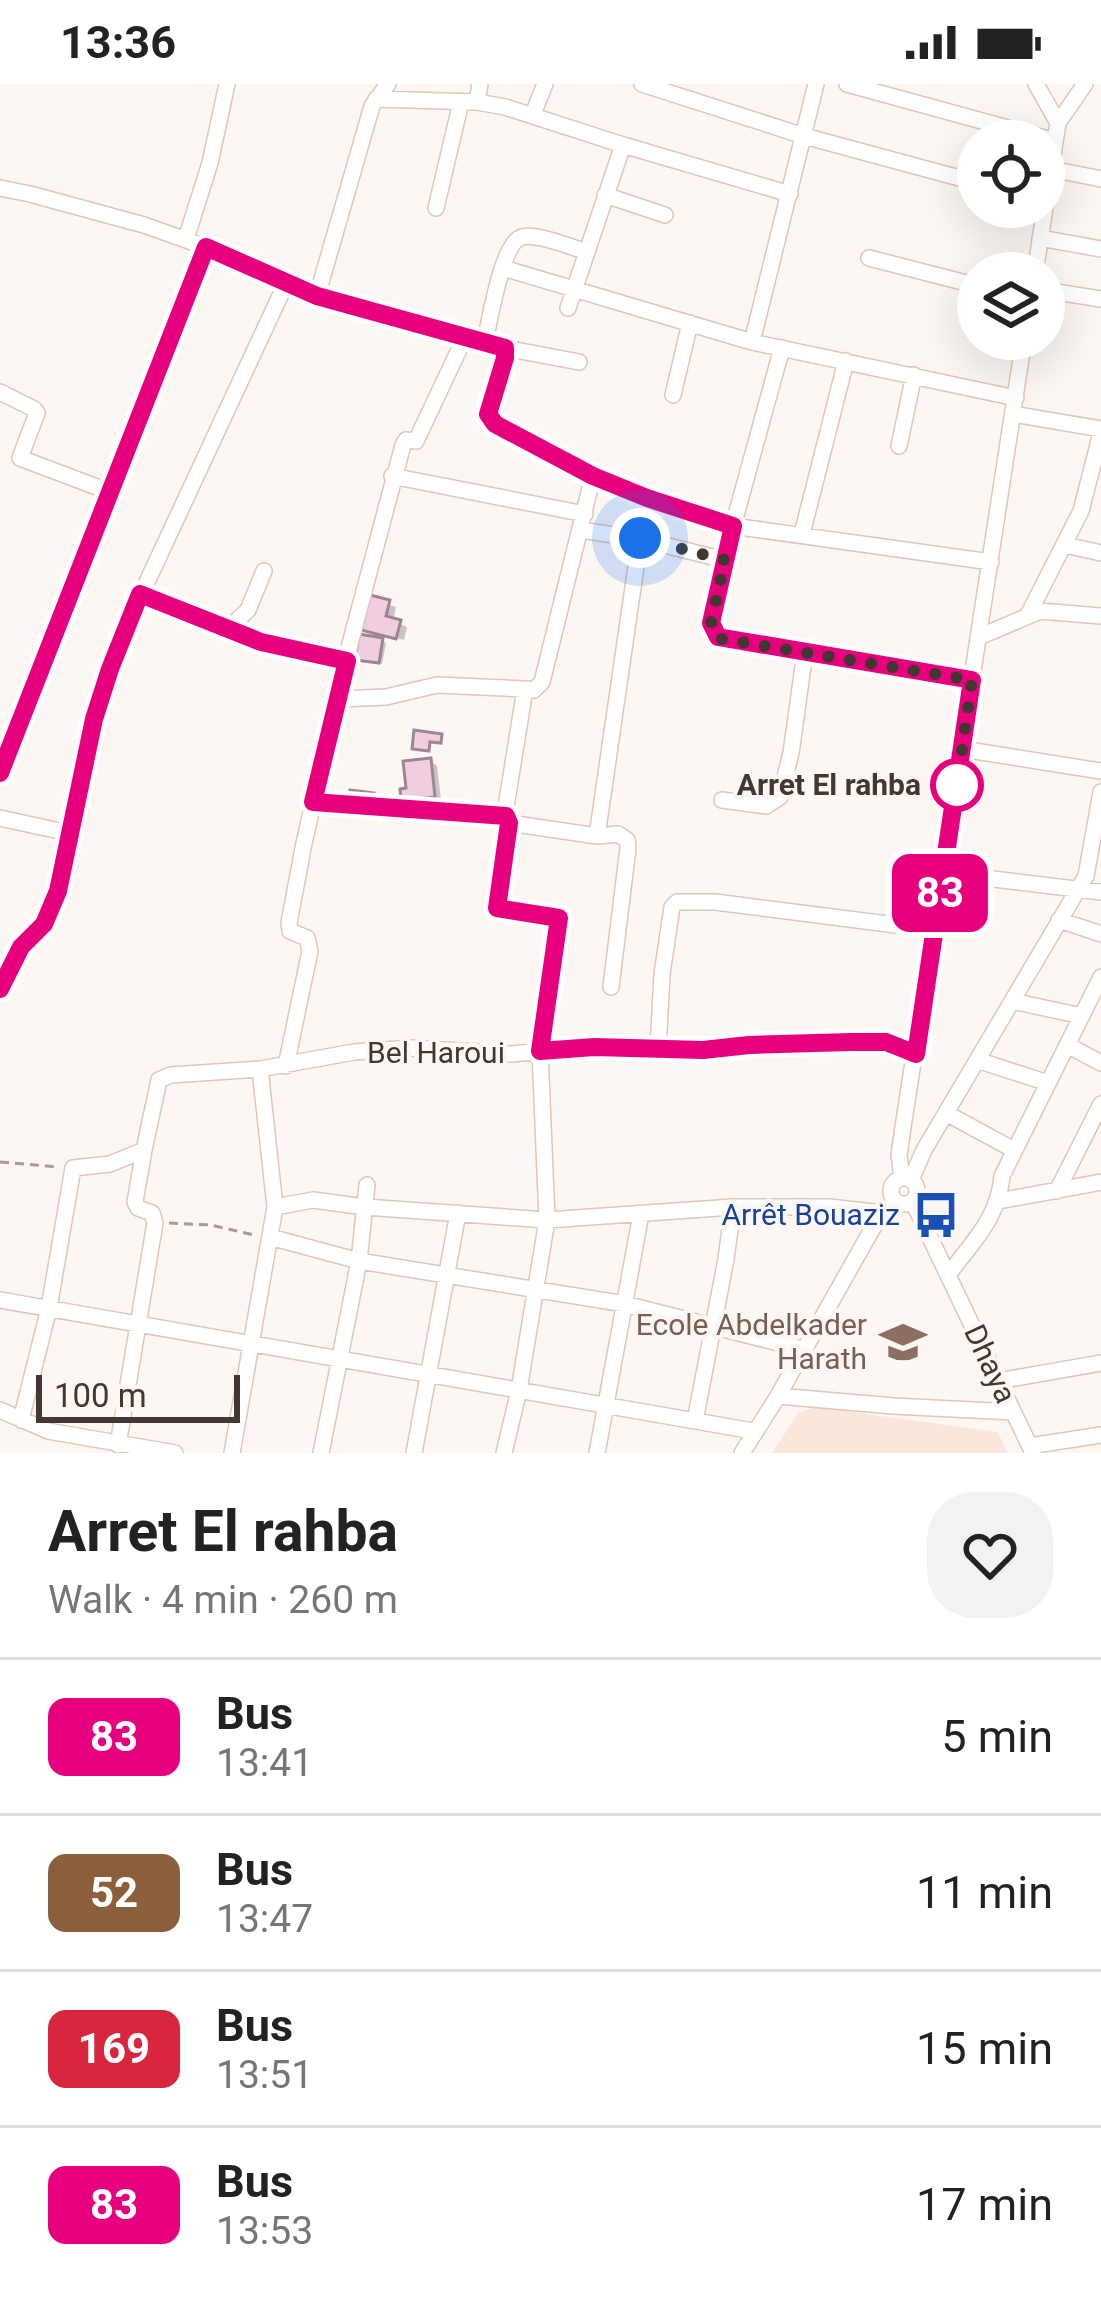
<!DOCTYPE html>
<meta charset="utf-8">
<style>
body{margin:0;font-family:Roboto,sans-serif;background:#f2f2f2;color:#222;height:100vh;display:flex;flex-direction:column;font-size:45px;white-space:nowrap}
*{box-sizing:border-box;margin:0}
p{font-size:39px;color:#767676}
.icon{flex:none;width:66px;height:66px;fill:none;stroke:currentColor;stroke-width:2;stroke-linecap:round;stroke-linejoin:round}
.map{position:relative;height:1369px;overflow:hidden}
.panel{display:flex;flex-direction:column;background:#fff;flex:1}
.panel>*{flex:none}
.badge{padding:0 24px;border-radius:18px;font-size:42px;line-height:78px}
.controls{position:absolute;left:957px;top:36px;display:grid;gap:24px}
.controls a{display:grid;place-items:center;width:108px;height:108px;border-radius:50%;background:#fff;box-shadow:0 12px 48px #0002;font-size:60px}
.scale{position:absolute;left:36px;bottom:30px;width:204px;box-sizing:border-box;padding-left:12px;border:6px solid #423731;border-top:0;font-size:33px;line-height:42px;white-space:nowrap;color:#423731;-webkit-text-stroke:9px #fdf7f4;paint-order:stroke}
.you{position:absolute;width:60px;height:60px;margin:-30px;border:9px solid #fff;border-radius:50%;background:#1a73e8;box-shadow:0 0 0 18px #1a73e833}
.map>.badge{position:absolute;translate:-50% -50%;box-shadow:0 0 0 6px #fff}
.round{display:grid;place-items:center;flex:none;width:126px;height:126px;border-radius:48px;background:#f2f2f2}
.head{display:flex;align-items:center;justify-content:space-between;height:204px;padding:0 48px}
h1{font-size:57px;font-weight:700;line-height:90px}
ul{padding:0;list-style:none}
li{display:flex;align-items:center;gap:36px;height:156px;padding:0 48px;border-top:3px solid #e0e0e0}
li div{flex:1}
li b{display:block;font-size:45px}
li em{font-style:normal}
li .badge{min-width:132px;font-weight:700;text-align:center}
.status{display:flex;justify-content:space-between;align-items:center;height:84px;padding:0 60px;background:#fff;direction:ltr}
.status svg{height:33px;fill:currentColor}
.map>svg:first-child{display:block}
</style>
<div class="status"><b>13:36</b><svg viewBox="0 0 49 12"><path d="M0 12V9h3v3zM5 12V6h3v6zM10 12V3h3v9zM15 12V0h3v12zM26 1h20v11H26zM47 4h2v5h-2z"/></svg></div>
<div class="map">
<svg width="1101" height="1369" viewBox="0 0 1101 1369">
<rect width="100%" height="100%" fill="#fdf7f4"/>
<path fill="#fbe6db" d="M815,1323L998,1348L1007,1369H772L798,1329Z"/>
<path fill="#0003" d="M372,515L396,523L393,537L407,543L404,556L372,548Z
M382,557L386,559L382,580L362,576Z
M430,677L437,682L441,716L411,719L404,714Z"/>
<path fill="#f2cde0" stroke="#9e8592" stroke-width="3" d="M370,511L390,516L386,532L401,536L396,555L361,546Z
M359,550L383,554L379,579L355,576Z
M414,646L442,650L441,659L430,658L429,667L412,665Z
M431,674L435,713L401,716L400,705L406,704L403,677Z
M350,706L374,709L372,722L349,718Z"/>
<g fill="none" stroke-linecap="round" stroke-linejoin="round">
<defs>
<path id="minor" d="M642,0L804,52L978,99
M847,0L1055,57
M1036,0L1058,39
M376,15L477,18L505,23L623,61L790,110
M477,18L480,0
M533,30L545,0
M1051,85L1101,95
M0,104L30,110L144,141L206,163L317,212L505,264V274L489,330L491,336L593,392L647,414L733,442L991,478
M605,111L665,131
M436,124L461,18
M1040,154L1101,165
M186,155L210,79L227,0
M869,174L978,202
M503,184L752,258L1016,314
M1035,189L1058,39L1085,0
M1044,206L1101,215
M317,212L372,22L388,0
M568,224L623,61
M485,257C490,236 502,158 522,153C537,149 571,163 587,168
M752,258L816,0
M505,264L579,278
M782,264L733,442L711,539L714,549L722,555L972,596
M0,308L34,325L37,329L20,374L110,408
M673,311L690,239
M1013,330L1101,345
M899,362L914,291
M392,392L585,430
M802,450L846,277
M640,455L725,476
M1065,461L1101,469
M140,510L261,558L347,577
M1029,529L1081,427L1101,349
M228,545L248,526L264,487
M979,553L1040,527L1101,532
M339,615L386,613L437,601L525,605
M962,665L1101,687
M0,689L206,163
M722,716L766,722L780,713L791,669L805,568
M313,718L506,732
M0,734L69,749
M509,739L505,729L525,605L534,606L542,598L593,392
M597,752L618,750L627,756L628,764L611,903
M943,795L977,793L1101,808
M1059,836L1101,850
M0,905L21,863L44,840L58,807L95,636L127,541L287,197
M1012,917L1082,932
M1067,961L1101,979
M658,966L662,890L672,823L677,818H715L935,846
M977,976L1048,999
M286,982L310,867L307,854L290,847L289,839L304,759L351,556L403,361L406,356L416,357L465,253
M260,985L354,968L412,964L511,970L594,963L703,966L749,961L851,958L886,959L916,970
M946,1029L1014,1066
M891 1107a13 13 0 1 1 26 0a13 13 0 1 1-26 0Z
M902,1094L899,1071L902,1050L1024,255
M911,1096L924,1066L1086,792L1101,708
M1057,1107L1101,1020
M999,1117L1101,1098
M913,1118L1033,1369
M270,1153L359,1177L625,1220L802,1265
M948,1191C973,1157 998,1135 1002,1092L1101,893
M0,1216L753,1347
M998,1297L1101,1279
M778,1312L893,1322L1013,1328
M0,1326L48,1347L175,1369
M21,1336L49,1224L73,1084L110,1080L144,1066L159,996L171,991L260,985L275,1123
M695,1337L726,1175L733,1123
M118,1361L155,1139L152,1129L138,1124L135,1118L144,1066
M1030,1362L1101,1351
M232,1369L275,1123L313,1116L365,1123L547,1136L733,1123H829L882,1129
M321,1369L359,1177L367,1101
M414,1369L458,1129
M504,1369L519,1306L547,1136L540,967L559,834L497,824L509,739L597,752L640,455L581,446
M597,1369L641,1130
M742,1369L778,1312L870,1149L882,1129L896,1118"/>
</defs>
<use href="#minor" stroke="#e1c6b7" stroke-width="18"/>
<path stroke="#a59c98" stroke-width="3" stroke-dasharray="9 6" stroke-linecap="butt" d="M0,1078L58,1083
M169,1139L211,1141L254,1151"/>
<use href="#minor" stroke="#fff" stroke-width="15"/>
</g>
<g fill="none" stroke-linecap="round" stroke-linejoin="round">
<defs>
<path id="line" d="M0,689L206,163L317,212L505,264V274L488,330L495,340L593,392L647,414L733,442L711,539L718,553L972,596L916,970L886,958H851L749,961L703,966L594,963L540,967L559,834L497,824L509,739L506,732L313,718L347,577L261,558L140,510L110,585L94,635L58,807L44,840L21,863L0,905"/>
</defs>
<use href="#line" stroke="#fff" stroke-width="27"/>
<use href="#line" stroke="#e6007e" stroke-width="18"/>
<path stroke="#423731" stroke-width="12" stroke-dasharray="0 21.6" d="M640,454L725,476L711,539L714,549L722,555L972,596L957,701"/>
</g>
<defs>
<symbol id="bus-bare" viewBox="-9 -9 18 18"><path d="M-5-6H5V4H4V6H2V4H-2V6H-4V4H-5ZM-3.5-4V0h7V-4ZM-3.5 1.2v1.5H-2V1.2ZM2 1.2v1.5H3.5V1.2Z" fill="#1a4fb4" stroke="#fdf7f4" stroke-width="2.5" paint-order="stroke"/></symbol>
<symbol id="school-bare" viewBox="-9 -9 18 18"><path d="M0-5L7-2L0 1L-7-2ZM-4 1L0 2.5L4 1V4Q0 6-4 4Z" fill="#8d6e63" stroke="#fdf7f4" stroke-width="2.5" paint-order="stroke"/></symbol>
</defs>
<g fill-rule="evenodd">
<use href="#bus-bare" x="903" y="1098" width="66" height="66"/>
<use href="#school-bare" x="870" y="1225" width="66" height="66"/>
</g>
<circle fill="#fff" stroke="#e6007e" stroke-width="6" cx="957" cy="701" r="24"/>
<g text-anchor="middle" stroke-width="9" stroke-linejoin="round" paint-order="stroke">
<g font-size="30" font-weight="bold" fill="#423731" stroke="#fdf7f4" text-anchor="end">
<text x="921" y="711">Arret El rahba</text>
</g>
<g font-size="30" fill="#423731" stroke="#fdf7f4">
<text x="436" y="979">Bel Haroui</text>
<text transform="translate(990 1280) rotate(65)" y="10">Dhaya</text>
</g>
<g font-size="30" fill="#164399" stroke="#fdf7f4" text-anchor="end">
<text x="900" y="1141">Arrêt Bouaziz</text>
</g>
<g font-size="30" fill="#785e54" stroke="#fdf7f4" text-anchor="end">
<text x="867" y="1251">Ecole Abdelkader<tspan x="867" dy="34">Harath</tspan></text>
</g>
</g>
</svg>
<div class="controls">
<a><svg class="icon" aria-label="locate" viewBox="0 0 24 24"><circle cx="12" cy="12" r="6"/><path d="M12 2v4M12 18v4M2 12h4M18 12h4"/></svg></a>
<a><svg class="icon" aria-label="layers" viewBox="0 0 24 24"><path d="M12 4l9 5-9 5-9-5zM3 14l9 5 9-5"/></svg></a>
</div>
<div class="scale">100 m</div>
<div class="you" style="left:640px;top:454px"></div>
<b class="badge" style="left:940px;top:809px;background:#e6007e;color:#fff">83</b>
</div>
<section class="panel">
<div class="head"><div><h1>Arret El rahba</h1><p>Walk · 4 min · 260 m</p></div><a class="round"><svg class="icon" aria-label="heart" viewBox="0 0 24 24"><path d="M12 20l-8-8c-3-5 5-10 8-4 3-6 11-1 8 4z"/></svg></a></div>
<ul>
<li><span class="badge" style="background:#e6007e;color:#fff">83</span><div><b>Bus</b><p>13:41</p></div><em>5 min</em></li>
<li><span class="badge" style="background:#8b5e3c;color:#fff">52</span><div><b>Bus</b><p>13:47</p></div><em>11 min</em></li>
<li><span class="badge" style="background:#d7263d;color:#fff">169</span><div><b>Bus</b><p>13:51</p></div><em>15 min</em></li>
<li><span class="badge" style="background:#e6007e;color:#fff">83</span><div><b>Bus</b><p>13:53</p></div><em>17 min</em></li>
</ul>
</section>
